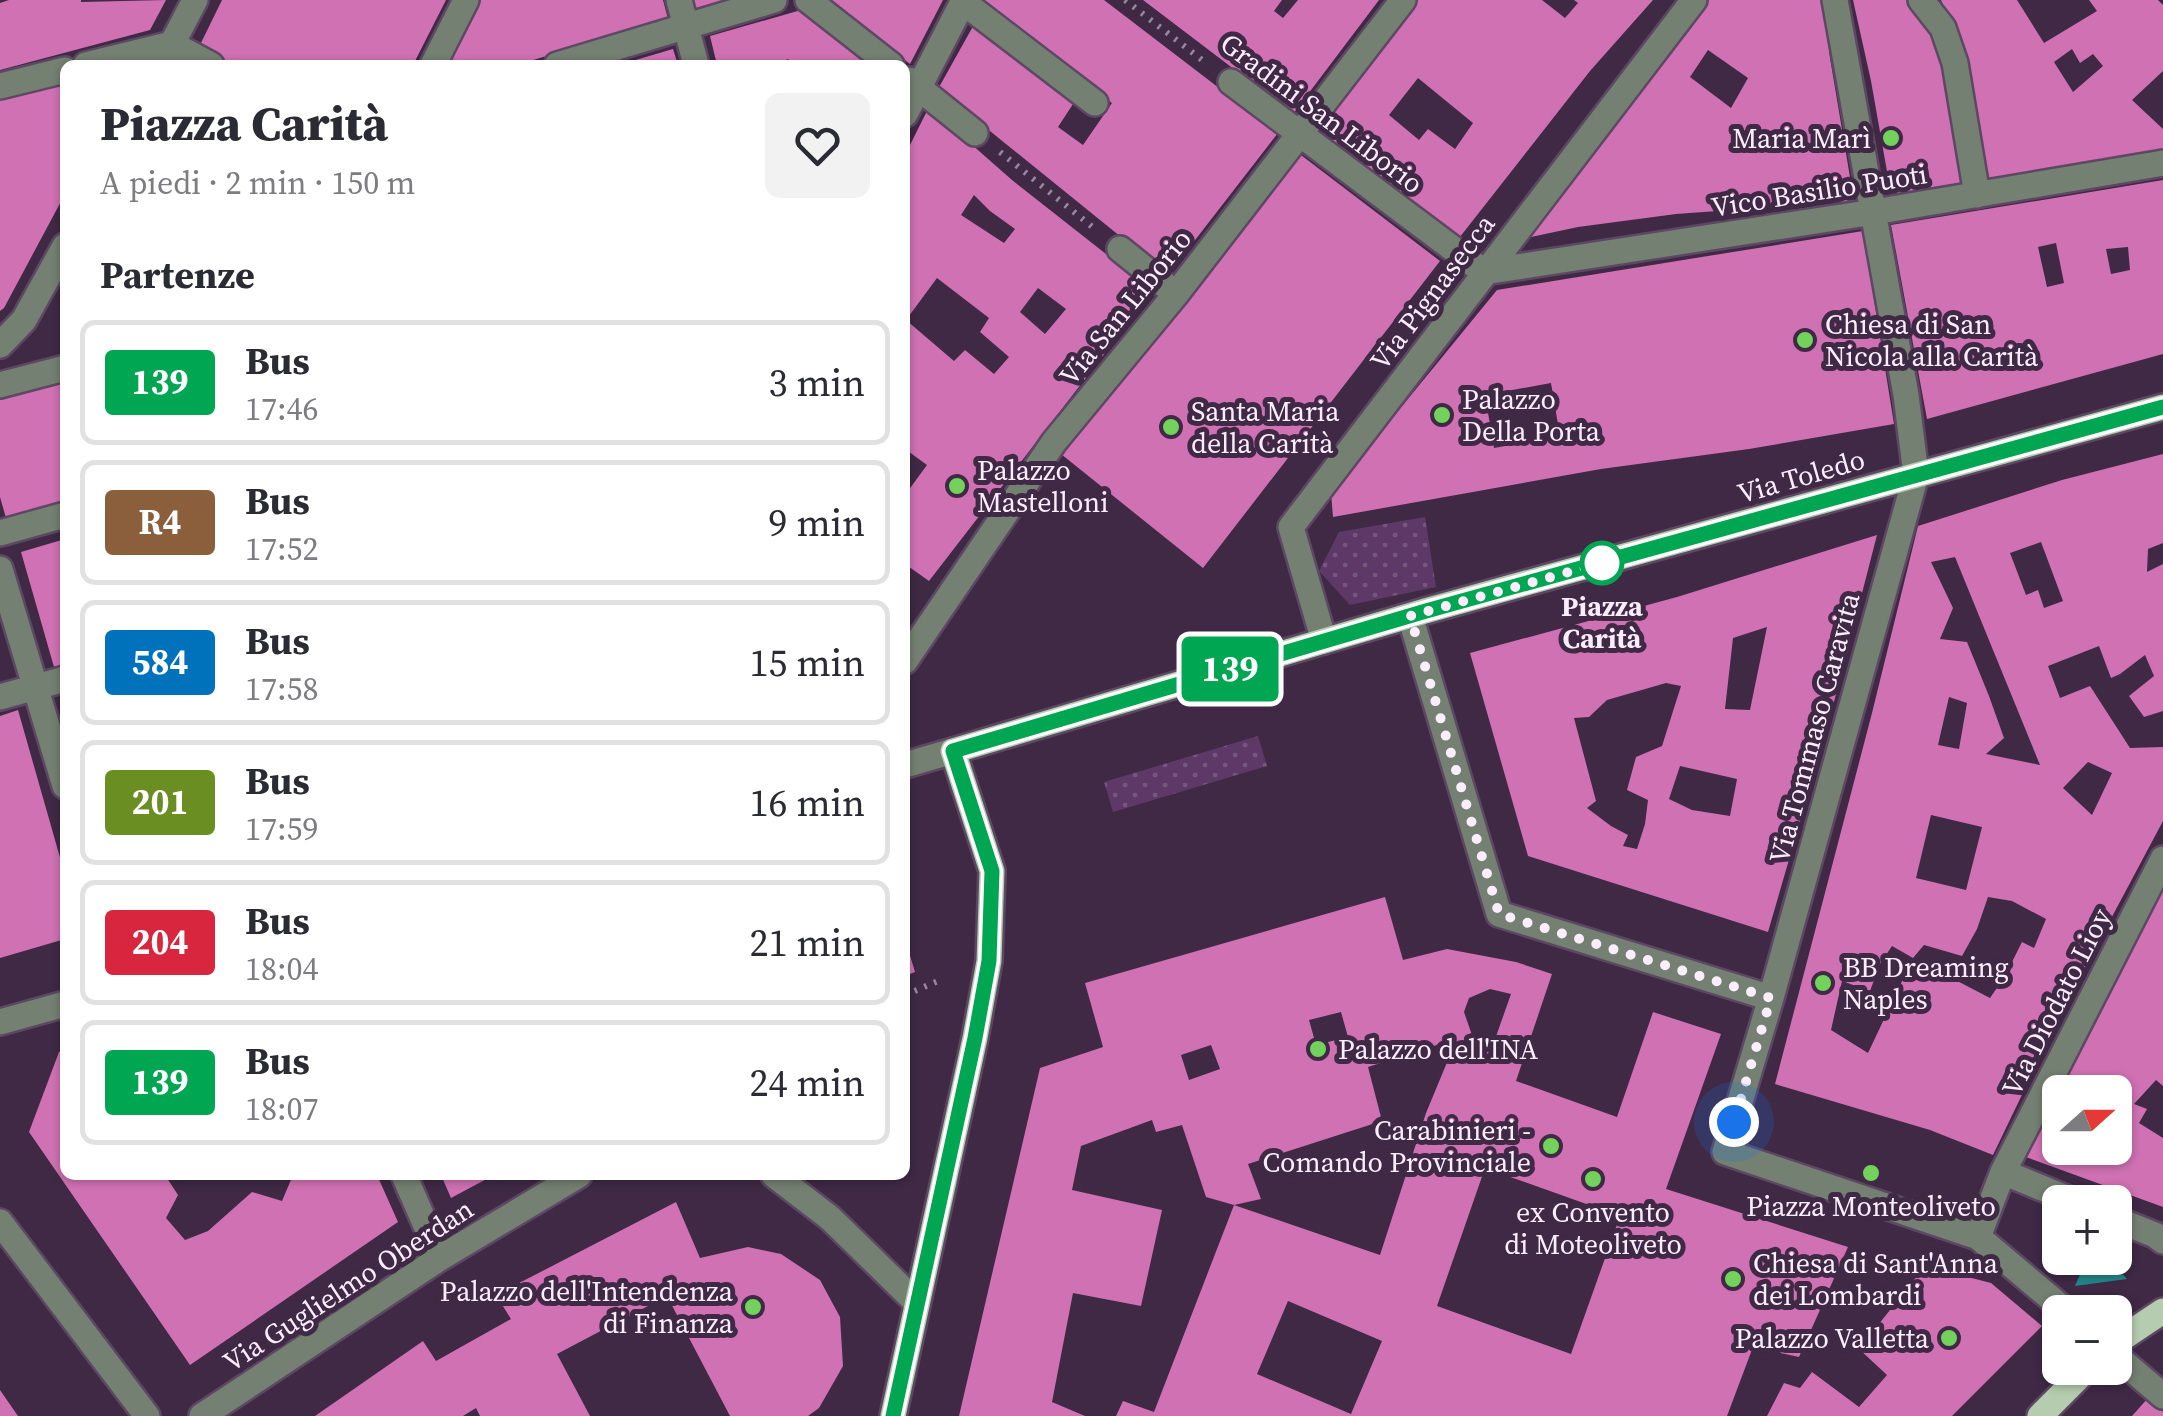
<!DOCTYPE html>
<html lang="it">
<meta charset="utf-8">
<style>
body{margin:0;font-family:"Source Serif 4",serif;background:#f2f2f3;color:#2b2b33;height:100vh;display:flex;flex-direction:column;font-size:38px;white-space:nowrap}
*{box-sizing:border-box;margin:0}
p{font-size:32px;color:#7c7c81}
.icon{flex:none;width:55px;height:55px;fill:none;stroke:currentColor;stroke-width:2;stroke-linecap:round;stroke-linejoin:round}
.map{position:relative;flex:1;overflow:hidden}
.panel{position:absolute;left:60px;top:60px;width:850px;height:1120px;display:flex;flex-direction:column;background:#fff;border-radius:15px;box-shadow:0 2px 8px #0004}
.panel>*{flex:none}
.badge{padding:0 20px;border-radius:8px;font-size:35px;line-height:65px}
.needle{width:65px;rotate:69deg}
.fabs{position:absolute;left:2042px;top:1075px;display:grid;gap:20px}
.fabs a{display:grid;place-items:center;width:90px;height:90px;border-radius:15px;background:#fff;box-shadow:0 2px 8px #0004;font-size:50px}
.you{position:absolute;width:50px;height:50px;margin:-25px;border:8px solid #fff;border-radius:50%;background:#1a73e8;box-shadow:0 0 0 15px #1a73e833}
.map>.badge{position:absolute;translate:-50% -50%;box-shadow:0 0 0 5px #fff}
h2{padding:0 40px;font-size:38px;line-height:90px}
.round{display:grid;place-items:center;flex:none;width:105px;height:105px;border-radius:15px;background:#f2f2f3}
.headline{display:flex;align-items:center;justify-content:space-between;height:170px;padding:0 40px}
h1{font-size:48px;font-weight:800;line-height:75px}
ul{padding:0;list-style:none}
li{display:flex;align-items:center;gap:30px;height:125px;margin:0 20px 15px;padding:0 20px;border:5px solid #e1e1e2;border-radius:15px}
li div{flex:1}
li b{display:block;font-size:38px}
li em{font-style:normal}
li .badge{min-width:110px;font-weight:700;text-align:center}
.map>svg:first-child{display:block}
</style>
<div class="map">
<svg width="2163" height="1416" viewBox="0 0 2163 1416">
<defs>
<pattern id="grass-dots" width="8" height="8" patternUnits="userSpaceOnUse" patternTransform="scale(2.5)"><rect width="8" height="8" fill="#5e3967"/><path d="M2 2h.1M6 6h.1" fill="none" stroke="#76567e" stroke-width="1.8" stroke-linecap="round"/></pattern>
</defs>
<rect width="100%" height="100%" fill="#3f2945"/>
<path fill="url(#grass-dots)" d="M1425,517L1436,587L1350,605L1319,571L1339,532Z
M1258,736L1267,766L1113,812L1104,782Z"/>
<path fill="#24858a" d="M2087,1258H2107L2127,1279L2075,1286Z"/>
<path fill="#d071b3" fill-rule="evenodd" d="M9,0H81V2L166,0L150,30L0,70V3Z
M222,0H446L413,65H234L199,47Z
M479,0H663L668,19L517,65H446Z
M693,0H730V1L696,11Z
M826,0H943L910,64Z
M981,0H1104L1278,133L1168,275L938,89L976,21L1075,101L1058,127L1083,145L1112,103L977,6Z
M1143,0H1282L1274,11L1283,18L1298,0H1379L1293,114Z
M1414,0H1542L1565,18L1578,3L1574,0H1653L1590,71L1456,242L1312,130ZM1418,78L1473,123L1455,149L1428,129L1419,140L1389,115Z
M1704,0H1823L1830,58L1854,201L1676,214L1578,227L1517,240ZM1708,50L1748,78L1731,108L1690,77Z
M1853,0H1911L1939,36L1966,182L1891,194L1871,81Z
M1941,0H2017L2044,43L2097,11L2089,0H2158L2163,5V71L2132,100L2163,129V149L1985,181L1969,67ZM2072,49L2080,63L2093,54L2103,66L2073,92L2054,62Z
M801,10L868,65H792L788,59L775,65H717L710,36Z
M673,49L678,65H623L622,64Z
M65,82V194L4,308L0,311V98Z
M929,107L1012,180L1153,291L929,581L905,564V495L927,465L905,449V155ZM974,195L990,211L1015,229L1004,243L961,215ZM937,278L989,318L980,332L1009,357L994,374L965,350L954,361L906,320ZM1038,288L1066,309L1045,334L1020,312Z
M1297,152L1440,261L1203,568L1061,454Z
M2163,180V354L1927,419L1891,225ZM2056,243L2064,283L2047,287L2038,247ZM2128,247L2130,270L2111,274L2106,249Z
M1863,231L1894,424L1749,449L1601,469L1333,517L1331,493L1497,290ZM1551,383L1560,436L1494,448L1485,395Z
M65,382V502L6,518L0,497V400Z
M2163,454V543L2148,549L2147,572L2163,564V711L2144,717L2129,696L2154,676L2145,655L2120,674L2111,678L2099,646L2048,666L2060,698L2090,686L2130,748L2163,747V821L2066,1003L1993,1155L1930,1130L1775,1084L1872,713L1918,526L2062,480ZM2041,542L2063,601L2044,608L2038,590L2026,595L2010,553ZM1955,557L2040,765L1986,754L2004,738L1989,696L1967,642L1940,639L1953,608L1931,562ZM1949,697L1967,703L1959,749L1938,745ZM2088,762L2112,773L2092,815L2063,788ZM1931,815L1982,827L1966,890L1916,878ZM1988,897L2012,901L2046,919L2034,948L2022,942L2005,976L1990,998L1913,958L1868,1053L1831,1030L1842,981L1870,991L1880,964L1892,946L1913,958L1924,945L1962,956L1977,929Z
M1877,535L1827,729L1768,932L1528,856L1470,653L1677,597ZM1767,627L1750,710L1725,709L1733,638ZM1666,683L1681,686L1662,746L1636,757L1627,790L1648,800L1645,824L1637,849L1623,846L1628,835L1611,826L1587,808L1596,801L1574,718L1589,717L1607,700ZM1680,766L1737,779L1730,816L1692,810L1669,799Z
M65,539V664L54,667L21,552Z
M18,710L65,875V939L0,958V716Z
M2163,884V1086L2156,1080L2134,1104L2147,1109L2139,1123L2163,1138V1207L2026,1157L2105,994ZM2060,1092H2115V1148H2060Z
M1385,897L1403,960L1447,949L1516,962L1552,974L1516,1081L1617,1117L1653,1012L1721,1034L1666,1189L1848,1247L1799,1357L1753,1347L1727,1416H1116L1123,1401L1154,1412L1234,1205L1380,1255L1426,1113L1448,1060L1443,1043L1368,1067L1382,1121L1248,1164L1261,1199L1234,1205L1206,1197L1182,1125L1156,1132L1152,1120L1081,1146L1072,1190L1162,1210L1141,1306L1073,1293L1052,1402L1085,1416H959L1040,1068L1103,1047L1085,983ZM1490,989L1511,994L1493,1045L1473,1038L1464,1012L1469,998ZM1341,1012L1348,1037L1316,1045L1309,1020ZM1211,1045L1220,1069L1189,1080L1181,1055ZM1485,1168L1620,1216L1571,1354L1437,1306ZM1288,1301L1382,1341L1351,1414L1257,1374Z
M905,939L915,972L905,976Z
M65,1050V1175H165L178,1195L166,1218L185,1240L208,1231L252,1192L282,1201L293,1175H377L398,1222L190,1365L29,1132L59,1052Z
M441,1175H494L451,1198Z
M676,1202L700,1258L748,1247L781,1254L820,1280L840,1317L843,1366L819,1408L808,1416H730L667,1296L557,1354L590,1416H480L476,1408L463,1416H315L423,1341L436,1361L511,1319L496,1295Z
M1925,1266L1991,1283L2042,1326L1952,1416H1767L1784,1383L1800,1388L1812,1372L1859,1407L1887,1375L1859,1349Z
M0,1390L18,1416H0Z
M2148,1398L2163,1412V1416H2132Z"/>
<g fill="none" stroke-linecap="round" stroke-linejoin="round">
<defs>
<path id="minor" d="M679,0L695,61
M808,0L891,65
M1835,0L1906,395L1916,475L1771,998L1725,1152L1978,1237L2067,1312
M1921,0L1943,28L1955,63L1977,195
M963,2L1095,103
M86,65L172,44L211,65
M161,65L195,0
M433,65L466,0
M557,65L774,0
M909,80L975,133
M1231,82L1484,272L1874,212L2163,163
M0,86L65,70
M905,114L964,0
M1120,249L1176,294
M0,345L24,320L65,246
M0,385L65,368
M0,533L65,515
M0,569L65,786
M1410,616L1499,914L1771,998
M1324,641L1291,527L1694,0
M905,661L1054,442L1176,294L1403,0
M0,697L65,679
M905,765L953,751
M0,1022L65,1004
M2003,1172L2076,1202
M404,1175L440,1258
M774,1175L830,1218L917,1303
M2115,1219L2155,1235L2163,1241
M0,1222L147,1416
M1978,1237L2003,1172L2163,859
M2115,1355L2163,1396
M202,1416L440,1258L579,1175"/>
<path id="major" d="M2115,1343L2163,1311
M893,1416L975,1038L989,961L992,871L953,751L1425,611L2163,407
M2040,1416L2088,1368"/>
</defs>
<use href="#minor" stroke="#5d4863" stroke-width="30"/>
<use href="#major" stroke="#5d4863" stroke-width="30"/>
<path stroke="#98869d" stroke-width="6" stroke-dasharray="2.5 8" stroke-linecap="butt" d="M1125,0L1206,63
M1000,152L1095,229
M905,995L943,979"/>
<use href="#minor" stroke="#748071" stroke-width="25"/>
<use href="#major" stroke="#b5ccaf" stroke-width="25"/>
</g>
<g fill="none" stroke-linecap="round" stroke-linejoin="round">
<defs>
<path id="line" d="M893,1416L975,1038L989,961L992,871L953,751L1426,611L2163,407"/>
</defs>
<use href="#line" stroke="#fff" stroke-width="22"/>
<use href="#line" stroke="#00a651" stroke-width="15"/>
<path stroke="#fbedfe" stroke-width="10" stroke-dasharray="0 18" d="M1602,563L1410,616L1499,914L1771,998L1734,1122"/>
</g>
<g fill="#73d25c" stroke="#3f2945" stroke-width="4">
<circle cx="1891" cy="138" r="10"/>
<circle cx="1805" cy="340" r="10"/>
<circle cx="1442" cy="415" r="10"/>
<circle cx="1171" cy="427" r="10"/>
<circle cx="957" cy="486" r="10"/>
<circle cx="1823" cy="983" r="10"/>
<circle cx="1318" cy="1049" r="10"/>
<circle cx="1551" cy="1146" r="10"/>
<circle cx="1871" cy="1173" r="10"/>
<circle cx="1593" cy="1179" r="10"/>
<circle cx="1733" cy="1279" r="10"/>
<circle cx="753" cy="1307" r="10"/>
<circle cx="1949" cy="1338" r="10"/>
</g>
<circle fill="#fff" stroke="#00a651" stroke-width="5" cx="1602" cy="563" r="20"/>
<g text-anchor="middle" stroke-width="10" stroke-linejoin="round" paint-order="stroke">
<g font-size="28" fill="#fbedfe" stroke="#3f2945">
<text transform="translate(1322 113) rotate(37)" y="10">Gradini San Liborio</text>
<text transform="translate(1819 190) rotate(-9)" y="10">Vico Basilio Puoti</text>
<text transform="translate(1432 292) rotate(-53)" y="10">Via Pignasecca</text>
<text transform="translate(1125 307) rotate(-51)" y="10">Via San Liborio</text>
<text transform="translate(1801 476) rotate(-16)" y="10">Via Toledo</text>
<text transform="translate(1814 728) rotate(-75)" y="10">Via Tommaso Caravita</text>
<text transform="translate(2056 1002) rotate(-63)" y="10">Via Diodato Lioy</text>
<text transform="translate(348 1285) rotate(-33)" y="10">Via Guglielmo Oberdan</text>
</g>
<g font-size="28" fill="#fbedfe" stroke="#3f2945" text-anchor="start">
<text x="1871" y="148" text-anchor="end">Maria Marì</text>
<text x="1825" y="334">Chiesa di San<tspan x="1825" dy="32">Nicola alla Carità</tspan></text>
<text x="1462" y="409">Palazzo<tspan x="1462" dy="32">Della Porta</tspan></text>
<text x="1191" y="421">Santa Maria<tspan x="1191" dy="32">della Carità</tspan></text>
<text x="977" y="480">Palazzo<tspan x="977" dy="32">Mastelloni</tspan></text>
<text x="1843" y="977">BB Dreaming<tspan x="1843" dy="32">Naples</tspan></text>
<text x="1338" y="1059">Palazzo dell'INA</text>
<text x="1531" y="1140" text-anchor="end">Carabinieri -<tspan x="1531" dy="32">Comando Provinciale</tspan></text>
<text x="1871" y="1216" text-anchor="middle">Piazza Monteoliveto</text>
<text x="1593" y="1222" text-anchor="middle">ex Convento<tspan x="1593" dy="32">di Moteoliveto</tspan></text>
<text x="1753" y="1273">Chiesa di Sant'Anna<tspan x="1753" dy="32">dei Lombardi</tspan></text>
<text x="733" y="1301" text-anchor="end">Palazzo dell'Intendenza<tspan x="733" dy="32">di Finanza</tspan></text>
<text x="1929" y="1348" text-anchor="end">Palazzo Valletta</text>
</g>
<g font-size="28" font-weight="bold" fill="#fbedfe" stroke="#3f2945">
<text x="1602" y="616">Piazza<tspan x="1602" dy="32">Carità</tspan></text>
</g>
</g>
</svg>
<div class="fabs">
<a><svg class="needle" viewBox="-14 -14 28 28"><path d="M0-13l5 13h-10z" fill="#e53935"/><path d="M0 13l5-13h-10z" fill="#7c7c81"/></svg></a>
<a>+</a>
<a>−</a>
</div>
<div class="you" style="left:1734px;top:1122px"></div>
<b class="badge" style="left:1230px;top:669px;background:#00a651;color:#fff">139</b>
<section class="panel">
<div class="headline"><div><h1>Piazza Carità</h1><p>A piedi · 2 min · 150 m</p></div><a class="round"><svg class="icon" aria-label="heart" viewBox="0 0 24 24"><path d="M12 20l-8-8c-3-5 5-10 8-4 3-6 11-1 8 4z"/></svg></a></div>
<h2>Partenze</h2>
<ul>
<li><span class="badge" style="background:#00a651;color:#fff">139</span><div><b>Bus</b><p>17:46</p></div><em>3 min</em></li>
<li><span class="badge" style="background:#8b5e3c;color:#fff">R4</span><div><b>Bus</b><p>17:52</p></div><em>9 min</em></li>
<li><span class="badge" style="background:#0072bc;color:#fff">584</span><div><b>Bus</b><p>17:58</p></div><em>15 min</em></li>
<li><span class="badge" style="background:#6b8e23;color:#fff">201</span><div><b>Bus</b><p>17:59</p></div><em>16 min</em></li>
<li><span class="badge" style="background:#d7263d;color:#fff">204</span><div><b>Bus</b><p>18:04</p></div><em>21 min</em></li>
<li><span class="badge" style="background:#00a651;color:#fff">139</span><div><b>Bus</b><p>18:07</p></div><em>24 min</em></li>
</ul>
</section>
</div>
